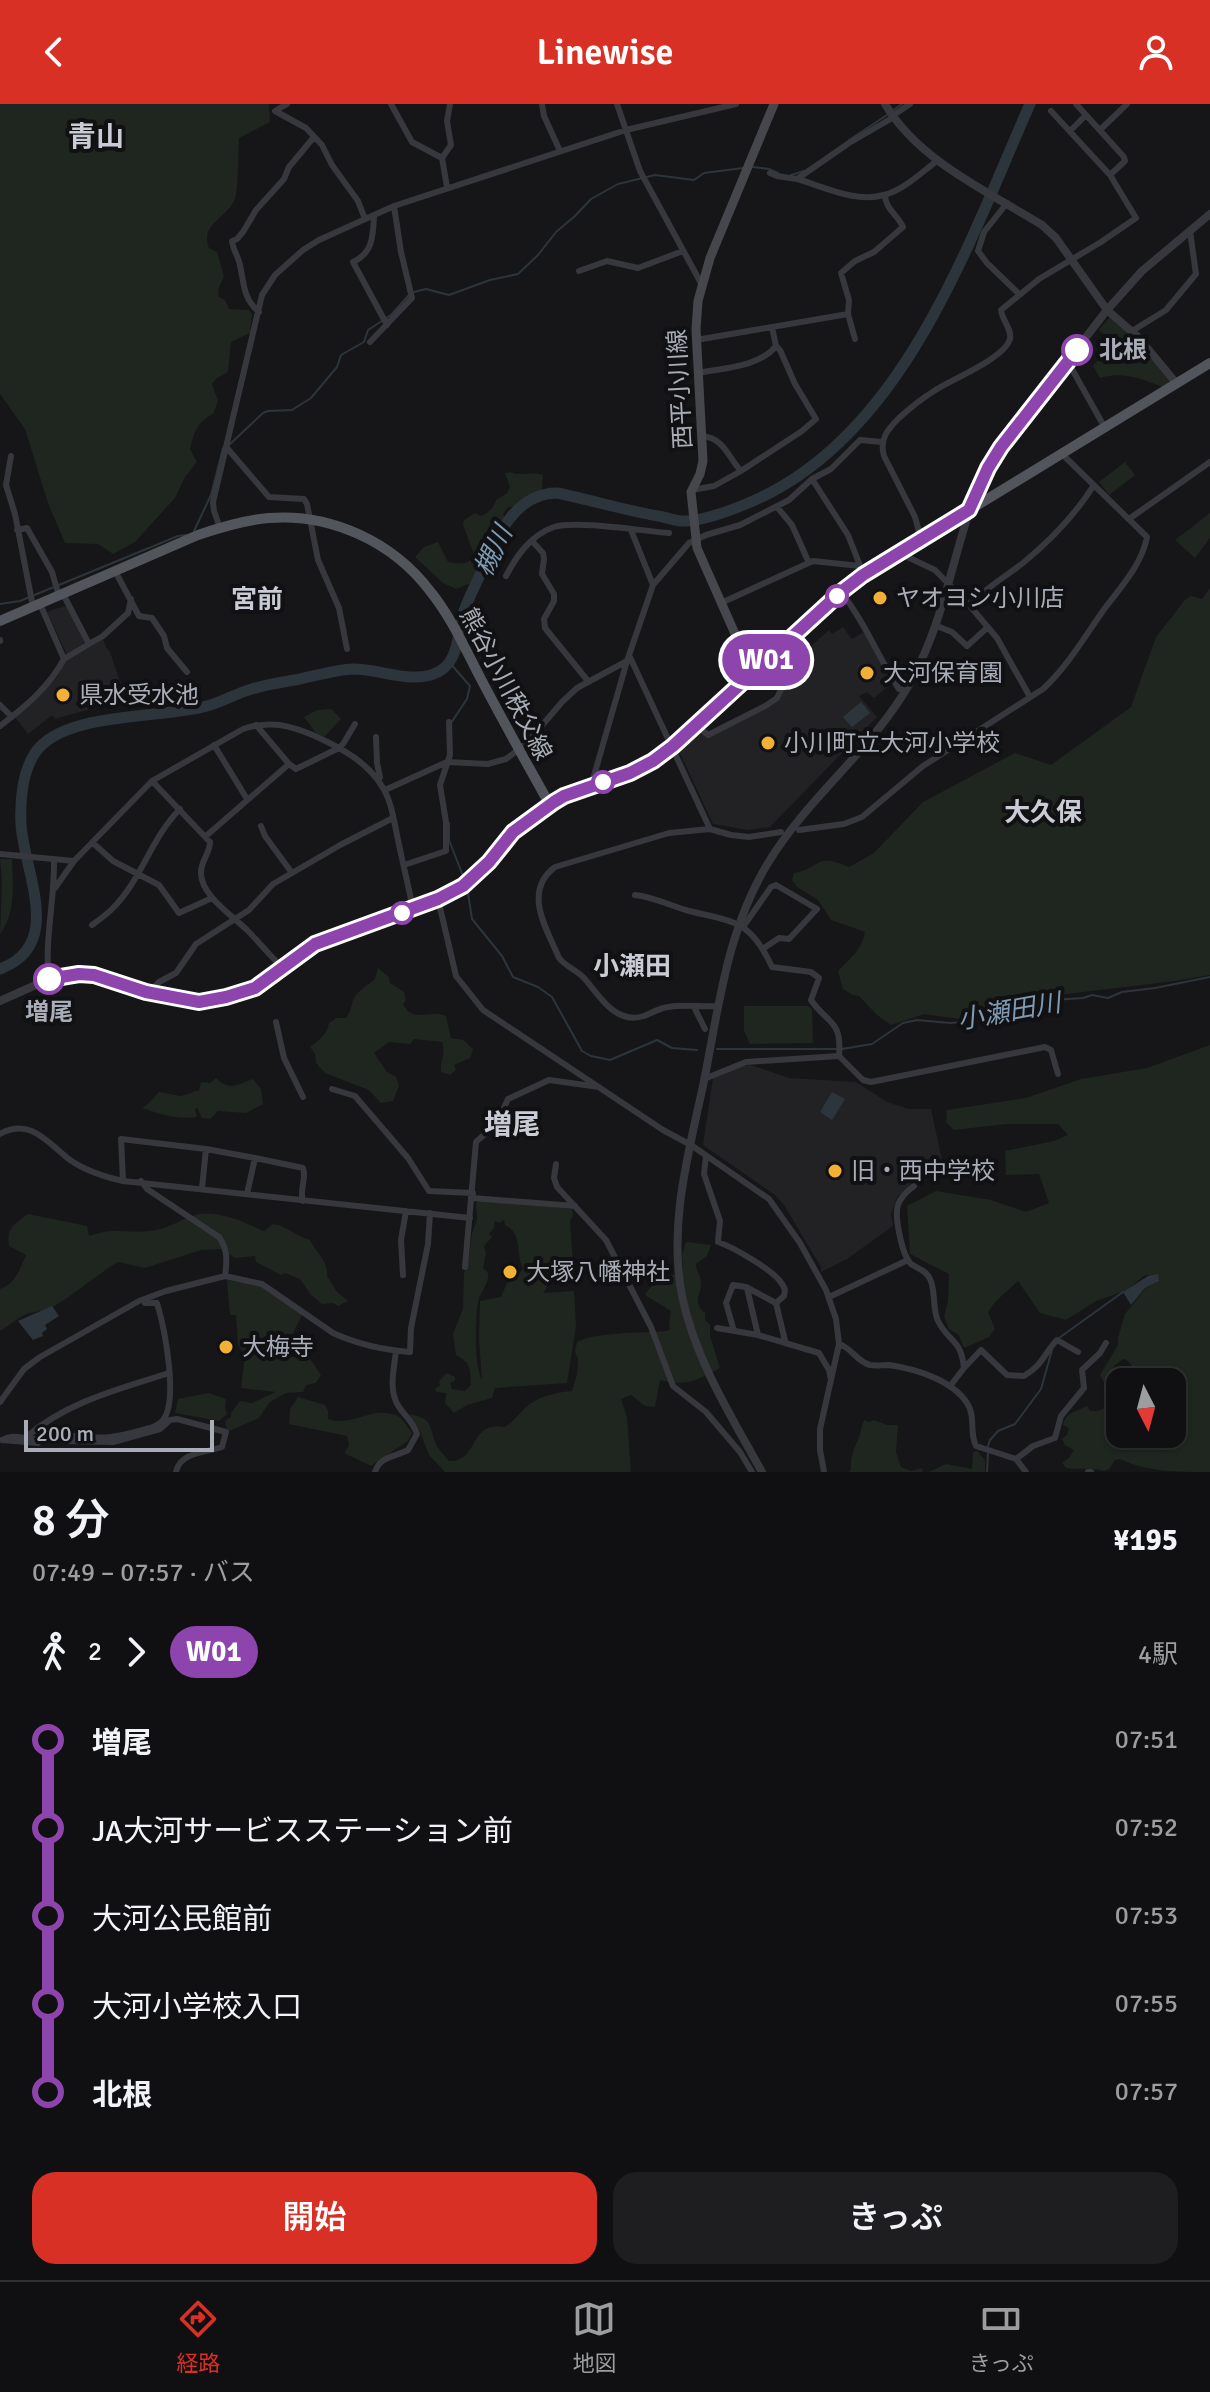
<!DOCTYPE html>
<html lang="ja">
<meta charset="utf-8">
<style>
body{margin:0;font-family:Signika,"Noto Sans JP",sans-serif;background:#1e1e20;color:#f1f3f6;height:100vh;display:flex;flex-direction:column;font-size:30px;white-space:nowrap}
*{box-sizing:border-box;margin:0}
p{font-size:26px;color:#9c9d9f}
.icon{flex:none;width:44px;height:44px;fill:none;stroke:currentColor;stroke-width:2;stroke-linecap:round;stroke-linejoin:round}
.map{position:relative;height:1368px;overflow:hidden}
.sheet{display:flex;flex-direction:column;background:#101012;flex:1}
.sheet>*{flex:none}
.badge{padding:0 16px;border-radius:26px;font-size:28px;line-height:52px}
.needle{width:52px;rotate:174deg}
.fabs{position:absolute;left:1106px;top:1264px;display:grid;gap:16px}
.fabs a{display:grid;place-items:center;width:80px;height:80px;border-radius:16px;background:#101012;box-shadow:0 2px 6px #0004,0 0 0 2px #303032;font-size:40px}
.scale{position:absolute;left:24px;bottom:20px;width:190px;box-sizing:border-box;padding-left:8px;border:4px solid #a8adb8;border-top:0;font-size:22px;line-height:28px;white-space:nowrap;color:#a8adb8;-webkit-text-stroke:6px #111113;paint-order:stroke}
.map>.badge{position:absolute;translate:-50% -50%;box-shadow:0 0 0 4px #fff}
.legs{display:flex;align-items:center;gap:12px;height:88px;padding:0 32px;font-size:26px}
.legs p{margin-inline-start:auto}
.headline{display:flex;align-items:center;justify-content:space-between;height:136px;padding:0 32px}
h1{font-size:44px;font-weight:600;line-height:60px}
.button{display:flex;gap:16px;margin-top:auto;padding:16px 32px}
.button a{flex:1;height:92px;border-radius:24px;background:#d93025;color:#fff;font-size:32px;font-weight:600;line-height:92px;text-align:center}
.button a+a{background:#1e1e20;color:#f1f3f6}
ul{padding:0 32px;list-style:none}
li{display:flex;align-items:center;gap:28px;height:88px;font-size:30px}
li i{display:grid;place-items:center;width:12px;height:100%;margin:0 10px;background:currentColor}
li i::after{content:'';width:20px;height:20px;margin:-10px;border:6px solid;border-radius:50%;background:#101012}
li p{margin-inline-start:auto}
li:first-child i{background:linear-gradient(#0000 50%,currentColor 0)}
li:last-child i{background:linear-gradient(currentColor 50%,#0000 0)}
header{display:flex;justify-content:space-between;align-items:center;height:104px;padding:0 32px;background:#d93025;color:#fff;font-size:36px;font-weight:600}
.dock{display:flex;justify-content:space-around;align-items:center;height:112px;border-top:2px solid #303032;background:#101012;font-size:22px;color:#9c9d9f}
.dock a{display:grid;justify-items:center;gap:4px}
.dock .selected{color:#d93025}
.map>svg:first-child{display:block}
</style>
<header><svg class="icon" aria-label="back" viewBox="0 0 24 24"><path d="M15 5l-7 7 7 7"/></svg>Linewise<svg class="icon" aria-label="person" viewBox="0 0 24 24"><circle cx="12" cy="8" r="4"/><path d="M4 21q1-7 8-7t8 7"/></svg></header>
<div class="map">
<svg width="1210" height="1368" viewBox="0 0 1210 1368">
<rect width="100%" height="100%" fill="#161618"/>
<path fill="#222225" d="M64,502L68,504L85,538L67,551L47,508Z
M843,523L852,535L864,528L892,579L874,594L867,588L859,592L877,613L770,723L748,726L713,720L678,645L697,627L705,633H709L770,603L780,594L797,560L808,551H816L809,544L829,526L832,530Z
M103,535L106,543L110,548L126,595L55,615L54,612H51L28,630L15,613L44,587L57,573L66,557Z
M751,961L789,974L856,978L887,998L909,1005H931L942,1056L915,1076L897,1093L891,1110L893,1122L847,1155L821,1168V1163L784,1101L775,1091L703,1041L713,974L734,963Z"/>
<path fill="#1e261f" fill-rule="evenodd" d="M0,0H269L270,18L239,34C238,46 239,88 234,97C225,115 200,120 209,144L217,148L224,172L218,186L219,193L225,196L229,205L249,206L252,210L250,229L231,238L228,268L217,274L212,280L218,297L213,310C197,318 194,328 190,345L197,358L185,373L175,394L135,438L113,450L98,440L65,439L48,399L25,325L0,290Z
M1111,212L1132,232L1171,279L1165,284C1143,275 1122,267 1100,274L1093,262L1113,238L1099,226Z
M1125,358L1135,371L1109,391L1099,378Z
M510,368C521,373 531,367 543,371L542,385L517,401L507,404L503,410L505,416L482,448L484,456L476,477L456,485L443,479L415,453L424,443L438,438L448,458C458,460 469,462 474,451L463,421L464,416L475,409L481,412C488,409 494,404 496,396L507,389L510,383L505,369Z
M1210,409V434L1195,454L1175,436Z
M1210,484V871L1175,877L1033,894L1010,905L988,911L960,915L924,910L891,921L877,911L859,892L853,891L843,885L838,867C850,854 861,848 865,828L831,816L818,796L797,783L792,776L794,769C822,764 814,748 849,763L874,749L923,698L1015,649L1051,661L1131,603L1156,533L1185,496L1191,492L1202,495Z
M331,605L341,615L324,633L316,629L304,613L317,606Z
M0,755H12C13,781 16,809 0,830L2,778Z
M378,864L389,873L390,879L404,888L406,896L403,900C412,920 430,905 446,912L451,934L463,936L473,945L470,954L454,961L456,966L450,971L441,968C440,956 446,950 442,938L414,935L410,940L389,938L374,949L387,968L396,973L399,982L393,997L381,999L369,986L325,969L316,959L315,950L310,943C319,936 327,931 329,919L336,914H346C351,907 351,901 354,894C359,886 368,881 375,875Z
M744,902H808L812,905L813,939L750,940L744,927Z
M1210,941V1368C1179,1368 1146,1368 1120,1355L1115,1356L1109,1365L1104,1367C1091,1363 1080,1366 1066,1364L1062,1359L1069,1354L1074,1346L1065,1341L1062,1335L1067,1331L1069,1324L1063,1321C1066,1308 1076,1308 1087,1302L1090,1307H1098L1120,1297V1330H1172V1278H1133L1130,1275L1131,1270L1135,1266L1128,1257L1123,1255L1114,1262L1111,1276L1103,1277L1100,1271L1118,1241V1234L1125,1210L1145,1185L1153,1180L1154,1172L1145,1171L1127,1186L1096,1197L1066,1216L1040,1209L1018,1177L995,1198L988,1208L995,1225L989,1233L964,1244L959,1231L949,1225L944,1212L948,1198L949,1170L910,1150L907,1102L936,1087L991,1096L1026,1108L1049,1099L1039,1070L1006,1071L1005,1047L1054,1037L1068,1031L1058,1020H1007L954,1026L946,1018L947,1006L1026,994L1081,975L1147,964Z
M216,974C230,988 238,980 253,975L261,985L263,1000L246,1009L218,1007L210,1015L202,1014L197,1004L195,1005L197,1013C178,1016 159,1010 142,1004L149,999L159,988L181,992L192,989L194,987H199L201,978L210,979Z
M479,1096L572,1105L573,1111L570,1117L573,1158L560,1165L543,1189L574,1187L576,1222L567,1279L495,1284L492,1294L467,1301L454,1309L445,1299L446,1289L436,1288L435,1285L440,1281L439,1277L447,1269L455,1273V1277L450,1279L452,1285L465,1287L471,1281C470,1264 471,1259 456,1251L453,1230L463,1205L464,1169L468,1160L472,1130L477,1115L476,1099ZM504,1116L505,1121C523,1130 515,1148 523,1165L517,1172V1176L507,1179L501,1193L480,1197L479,1235L482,1276C474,1262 475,1217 478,1199C479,1190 486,1183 488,1175C489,1168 487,1168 483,1164L486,1149L484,1142L492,1133L489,1130L494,1124L495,1117L499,1119Z
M28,1110L87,1122L89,1132C96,1130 105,1127 113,1127C128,1127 142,1129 157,1126C170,1123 180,1116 192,1112C215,1104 243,1118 264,1127L273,1120C287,1122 296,1132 310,1136C315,1148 329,1157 327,1172L337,1188L348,1197L338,1202L333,1199L322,1200L311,1191L300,1175L285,1169L281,1171L256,1158L255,1152L235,1154L222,1145L201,1146L145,1164L118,1158C96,1171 78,1188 56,1201C47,1207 36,1207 26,1210C18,1214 8,1222 0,1227V1185C15,1180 20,1165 26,1151L9,1142C6,1123 14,1121 28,1110Z
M686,1138L711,1141L707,1152L696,1160C696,1168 701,1170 701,1179C701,1192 692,1198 705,1209V1216L710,1221V1232L720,1264C697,1276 687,1283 660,1276L655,1303L645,1302L631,1291L621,1295L627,1313L631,1368H445L429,1351L420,1327L409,1310C429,1314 429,1317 434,1335C436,1343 443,1350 449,1357C479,1359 468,1316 505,1323C513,1318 517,1312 524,1305C538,1292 553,1289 572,1287L577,1270L578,1255L575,1248L577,1238C594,1228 645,1229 667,1227L670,1225L669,1219L671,1207L645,1191C654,1175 670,1175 683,1165L682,1151Z
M227,1176L261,1182L302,1211L288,1239L284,1258L288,1252C296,1254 301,1251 308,1252L321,1271L316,1279L306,1281L303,1288L286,1289L270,1298L259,1314L229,1327L226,1323L225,1317L231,1313V1309L240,1297L252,1299L276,1288L241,1284L245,1251L238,1241L236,1211H230Z
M209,1289L226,1295L225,1303L227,1310L219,1317L175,1309L178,1295Z
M298,1293L325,1301L328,1307V1315C351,1324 376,1299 399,1313C404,1316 408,1324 412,1329L408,1337L371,1362L344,1349L349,1342L347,1332L289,1320L290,1305Z
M864,1316L869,1318L874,1316L887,1321H898L896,1348L901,1363L911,1367L922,1364L923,1368H849L851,1366C850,1350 855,1344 860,1330C861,1325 862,1321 864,1316Z
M977,1347L985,1356V1368H929L946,1360L972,1365L973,1348Z"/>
<path fill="#2c353c" d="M861,598L870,609L852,623L843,613Z
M832,988L845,995L832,1016L820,1008Z
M1158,1170L1159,1177L1145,1184L1131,1201L1123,1188L1148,1172Z
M52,1202L59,1212L45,1221L47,1225L42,1229L43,1232L33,1236L18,1217Z"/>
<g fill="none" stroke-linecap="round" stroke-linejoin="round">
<path stroke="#2c353c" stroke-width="2" d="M892,7L902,0
M849,36L887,11
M753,63L769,65L778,69
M791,71L804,67
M414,188L426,185L449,191L490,176L518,170L538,151L556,128L575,112L591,95L618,80L655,71L694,76L704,69L743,64
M229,341L263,309L268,307L292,306L311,294L337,263L341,251L364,238L368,226L391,211L409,191
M194,427L211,391L223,344
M0,500L20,497L178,432L186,431
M450,559L470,582L467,595L451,619
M449,719V736L465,777
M467,783L472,815L502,852L513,873L538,883L552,893L582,947L591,952L610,956L657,936L672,944L697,946
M717,945H836
M842,945L872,940L903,919L917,916L950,919L979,917L998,913L1039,897L1083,894L1092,891L1108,894L1122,888L1155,884L1210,873
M1059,1234L1123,1188
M988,1342L990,1336L998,1327L1015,1320L1041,1285L1052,1246
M987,1368L988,1349"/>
<path stroke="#2c353c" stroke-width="11" d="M0,865C65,841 24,769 21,720C20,697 22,669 35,649C63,607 163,615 207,602C222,598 237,589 252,585C267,580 284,578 300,575C317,571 336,566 353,565C379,565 406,578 431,571C459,563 457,533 463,510C467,497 474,484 480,471C495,437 513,389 557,389C591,396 624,406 658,412C666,413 674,417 682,417C699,418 729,407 746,400C902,337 967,142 1030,0"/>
<path stroke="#37383d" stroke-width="6" d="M287,0L275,7L306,24L322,41L332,61L358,97L365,115
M391,0L412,38L442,54L447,83
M542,0L544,12L560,47
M617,0L640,67L702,181
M1076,0L1124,53L1125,57L1110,71
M892,12L910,0
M1100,26L1127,0
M1070,27L1086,11
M442,54L451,41L447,17L450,0
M770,69L777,72L797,75L849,39L894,13
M797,75C825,83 855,99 884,91C904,86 922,68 938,56
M1007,99L984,128L978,147L987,159L1019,190
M374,112C373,132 373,149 353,158L387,221
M579,167L607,157L638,164L683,147
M259,208C243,195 244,179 240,161C238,152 233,146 232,137L237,135L243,128L256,106L284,75L289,63L314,33
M1132,227L1166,206L1196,170L1190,127
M855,235L848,210L849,196L841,169L855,157L874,148L903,123C898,111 885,105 885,91
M696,236L848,210
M370,238L412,194L401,148L394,102
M1068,258L1105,324
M698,269C722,264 760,263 776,242L772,223
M702,332C724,334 728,353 741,367L802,327L816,315L795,280L780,246L776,242
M227,344L269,393L304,395L307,400L318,456L339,504L347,545
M11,352L6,381L15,410L33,503
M812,375L848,431L861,464
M692,386L714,382L741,367
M777,403L792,421L809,459
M1129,415L1210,358
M220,424L214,407L213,398L262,191L275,171L303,146L319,136L394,102L626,26L736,0
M17,426L27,424L52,468L58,489
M631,426L653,481
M921,435L915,413L884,352C879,335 888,325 899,314C910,304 921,295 934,287C952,275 1004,255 1010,235C1012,225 1002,216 1001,206L1039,175L1101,138L1136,114L1110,71L1051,7
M532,437L543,449L544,455L542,470L554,490V497L544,515L545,524L588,577
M899,449L935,466L970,502L997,534L1030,593
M115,467L139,512L152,514L164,532L167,544L187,568
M506,472C517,451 531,431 554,423C576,416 642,427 669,429
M841,488C865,518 878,553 899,585L906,586
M63,490L89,540L64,555
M721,499L813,457L860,462
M970,502C985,484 1005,473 1023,459C1051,436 1075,411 1094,381
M937,522L952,528L967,542L988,523
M0,536V537
M89,540L103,532L128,509L131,495
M629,551L710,725
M0,601L12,613
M256,621L289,660L296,665L339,644L343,640L355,620
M695,621L708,631L767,601L777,594L793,560L805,549L793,532
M0,622C25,603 49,583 64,555L40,500
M376,633L377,659L380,673L378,676
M214,641L247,695
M152,677L210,738C210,749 201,757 201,768C200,791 233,812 248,827C260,839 270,852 283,864
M591,682L627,557L653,481L689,439L706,431L740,421L789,396L812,375L831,365L860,336L882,338
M385,686L447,658L488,660L506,655L527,639L562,598L577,584L627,557
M261,722L265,732L292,769
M799,726L844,720L862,713L923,662L1043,585C1068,562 1085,532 1105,504C1121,483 1142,460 1147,433L1062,350
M206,732L289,660
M93,739L113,757L159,781L179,809L212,794
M0,750L74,757
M404,761L446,747V718L440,681L450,651L449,618
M55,784L74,757L152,677L243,625C270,616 289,621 315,632C341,644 368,658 383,684C391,697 394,716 397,731C402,756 408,780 413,805
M635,791C654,793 671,802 689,807C735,818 751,817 772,863L811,868L819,874L811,896C828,921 842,915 839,952L863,976L871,978L1045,943L1051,946L1058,970
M438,795L456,872L483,906L663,1026L691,1041L769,1095L800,1139L826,1186L836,1215L839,1240L820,1325V1346L824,1368
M92,821C99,816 106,811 112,805C141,777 151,734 180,705
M743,823L771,783L776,781L817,805L789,835L779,834L764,844
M49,875C44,836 55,796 54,756
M149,888L159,878L176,869L196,840L249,806L273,780L342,740L393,714
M719,902C702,903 684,900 668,903C659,904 652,909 644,912C615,921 600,892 584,874C577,866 566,863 559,854C547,825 522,788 555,763L669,729L710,725L731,731L749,733L781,728
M694,903L705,925
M276,918L284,954L303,993
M704,975L746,958L839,952
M332,985L355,992L408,1054L429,1087L473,1089
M0,1030C30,1013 48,1039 70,1056C86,1067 105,1073 123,1077L470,1114
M706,1052L704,1070L720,1117L718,1138C733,1143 775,1167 782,1180C786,1186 785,1186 784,1192L776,1199L785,1237
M556,1060L554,1074L557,1083L606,1136L651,1223L673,1282L706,1308L740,1348L752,1368
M123,1077L121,1035L206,1045
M141,1077L147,1085L219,1133C228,1146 227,1157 225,1172
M914,1082C907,1087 901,1092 898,1101C894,1112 902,1151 911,1160C918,1165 926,1166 930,1175C936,1187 932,1204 938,1217C949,1239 961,1234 964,1264L951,1281
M202,1084L206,1045L255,1054
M247,1090L255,1054L303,1064C307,1075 299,1085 303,1097
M472,1094L575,1102
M465,1163L476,1038L496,1020L508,995L549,976L599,983
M403,1171L401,1136L406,1107
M747,1184L758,1231
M829,1193L908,1156
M717,1224L758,1231L819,1249L829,1266L831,1276
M734,1227L726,1199L733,1181L746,1183L776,1199
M839,1240C852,1244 857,1258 870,1261C876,1262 883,1261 889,1261C916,1265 952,1276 967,1299C976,1312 969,1328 976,1342L1016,1355L1026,1368
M964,1264L981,1246L1007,1271L1024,1272C1044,1260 1044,1249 1057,1236L1078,1248
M0,1298L24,1265L40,1253L139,1197L166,1187L225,1172L262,1180L333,1229C357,1240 384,1246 410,1248L411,1224L428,1140L430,1109
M25,1334C66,1298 119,1285 169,1269
M2,1336C14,1329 25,1336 38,1335C50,1335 63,1332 75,1332C105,1335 114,1334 143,1326C149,1324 155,1323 160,1319C181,1304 164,1222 157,1199H145
M2,1336L38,1339
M65,1337L113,1338L160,1325L170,1316L177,1315L226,1328L222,1343C205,1349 180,1348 176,1368
M1016,1355L1033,1342L1055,1334L1061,1312L1084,1284L1082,1266L1100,1249L1106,1239
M375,1368C380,1352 395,1353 408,1346L417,1330C414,1319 406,1313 399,1303C388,1287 394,1265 396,1247
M1088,1368H1091"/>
<path stroke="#37383d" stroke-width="8" d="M885,0C919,57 987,87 1042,121L1056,134L1107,206L1138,233L1177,280
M0,897L49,875L79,870L94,871L149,888L194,897L213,896L255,884L315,840L438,795L463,782L489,758L513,728L550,701
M762,1368C731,1312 695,1255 682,1192C668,1120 689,1048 704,977C719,902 727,826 768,759C808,693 872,646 910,579C941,523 950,467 969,408C976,385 988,363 1001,343L1107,206L1142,167L1210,110"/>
<path stroke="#45474d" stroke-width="9" d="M759,563L736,532L697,444L691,388L700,370L703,357L696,225L698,197L710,154L774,0"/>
<path stroke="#53555c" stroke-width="10" d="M0,517L198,431C221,423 244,416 269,414C331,409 393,438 430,487C452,514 466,547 482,577C504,619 527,660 550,701C573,684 602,680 629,669C645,663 659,652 673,642L841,488L863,471L1210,259"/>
</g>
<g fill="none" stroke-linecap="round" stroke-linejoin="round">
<defs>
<path id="line-1" d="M49,875L79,870L94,871L146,888L199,898L226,893L255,884L315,840L438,795L463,782L489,758L513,728L554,698L564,692L630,669L653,657L673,642L841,488L863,471L969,406L988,364L1001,343L1077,246"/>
</defs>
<use href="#line-1" stroke="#fff" stroke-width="18"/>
<use href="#line-1" stroke="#8e44ad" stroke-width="12"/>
</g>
<g fill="#fff" stroke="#8e44ad" stroke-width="4">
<circle cx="1077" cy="246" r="14"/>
<circle cx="837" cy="492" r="10"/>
<circle cx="603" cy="678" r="10"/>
<circle cx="402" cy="809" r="10"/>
<circle cx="49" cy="875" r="14"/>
</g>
<g fill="#f2b134" stroke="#111113" stroke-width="3">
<circle cx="880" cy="494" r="8"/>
<circle cx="867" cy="569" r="8"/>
<circle cx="63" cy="591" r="8"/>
<circle cx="768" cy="639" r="8"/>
<circle cx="835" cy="1067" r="8"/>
<circle cx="510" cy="1168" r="8"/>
<circle cx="226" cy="1243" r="8"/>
</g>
<g text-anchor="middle" stroke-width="8" stroke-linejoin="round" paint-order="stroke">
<g font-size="24" font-weight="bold" fill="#a8adb8" stroke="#111113" text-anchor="start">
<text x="1099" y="254">北根</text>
<text x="49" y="916" text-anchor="middle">増尾</text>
</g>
<g font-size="24" fill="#a8adb8" stroke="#111113">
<text transform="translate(680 285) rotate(-93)" y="8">西平小川線</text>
<text transform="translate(506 580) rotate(62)" y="8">熊谷小川秩父線</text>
</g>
<g font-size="24" fill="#a8adb8" stroke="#111113" text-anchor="start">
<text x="896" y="502">ヤオヨシ小川店</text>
<text x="883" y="577">大河保育園</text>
<text x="79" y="599">県水受水池</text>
<text x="784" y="647">小川町立大河小学校</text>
<text x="851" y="1075">旧・西中学校</text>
<text x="526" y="1176">大塚八幡神社</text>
<text x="242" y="1251">大梅寺</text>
</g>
<g font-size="26" font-style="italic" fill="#7f9bb3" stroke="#111113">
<text transform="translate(493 447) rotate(-64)" y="9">槻川</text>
<text transform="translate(1009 907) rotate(-10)" y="9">小瀬田川</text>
</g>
<g font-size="26" font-weight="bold" fill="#c9ccd4" stroke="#111113">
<text x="257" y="504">宮前</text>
<text x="1043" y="717">大久保</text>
<text x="632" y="871">小瀬田</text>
</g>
<g font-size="28" font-weight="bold" fill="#c9ccd4" stroke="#111113">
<text x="96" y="42">青山</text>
<text x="512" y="1030">増尾</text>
</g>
</g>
</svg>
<div class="fabs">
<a><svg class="needle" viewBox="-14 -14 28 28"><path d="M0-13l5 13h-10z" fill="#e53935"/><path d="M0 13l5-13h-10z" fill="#9c9d9f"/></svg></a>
</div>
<div class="scale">200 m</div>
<b class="badge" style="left:766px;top:556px;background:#8e44ad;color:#fff">W01</b>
</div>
<section class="sheet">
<div class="headline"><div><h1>8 分</h1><p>07:49 – 07:57 · バス</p></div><b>¥195</b></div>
<div class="legs"><svg class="icon" aria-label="walk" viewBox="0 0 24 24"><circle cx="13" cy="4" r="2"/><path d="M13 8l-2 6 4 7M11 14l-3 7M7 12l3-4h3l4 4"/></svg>2<svg class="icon" aria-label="forward" viewBox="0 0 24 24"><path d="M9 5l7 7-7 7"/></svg><b class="badge" style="background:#8e44ad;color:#fff">W01</b><p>4駅</p></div>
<ul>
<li><i style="color:#8e44ad"></i><b>増尾</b><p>07:51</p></li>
<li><i style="color:#8e44ad"></i><span>JA大河サービスステーション前</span><p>07:52</p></li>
<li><i style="color:#8e44ad"></i><span>大河公民館前</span><p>07:53</p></li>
<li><i style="color:#8e44ad"></i><span>大河小学校入口</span><p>07:55</p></li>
<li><i style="color:#8e44ad"></i><b>北根</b><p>07:57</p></li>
</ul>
<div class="button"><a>開始</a><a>きっぷ</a></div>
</section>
<nav class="dock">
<a class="selected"><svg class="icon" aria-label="directions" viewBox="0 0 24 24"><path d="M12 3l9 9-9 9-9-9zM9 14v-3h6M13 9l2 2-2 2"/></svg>経路</a>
<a><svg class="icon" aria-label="map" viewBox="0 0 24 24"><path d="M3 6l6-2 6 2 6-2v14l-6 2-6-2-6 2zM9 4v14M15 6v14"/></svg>地図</a>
<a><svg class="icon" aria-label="tickets" viewBox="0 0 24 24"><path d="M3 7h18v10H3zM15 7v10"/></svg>きっぷ</a>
</nav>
